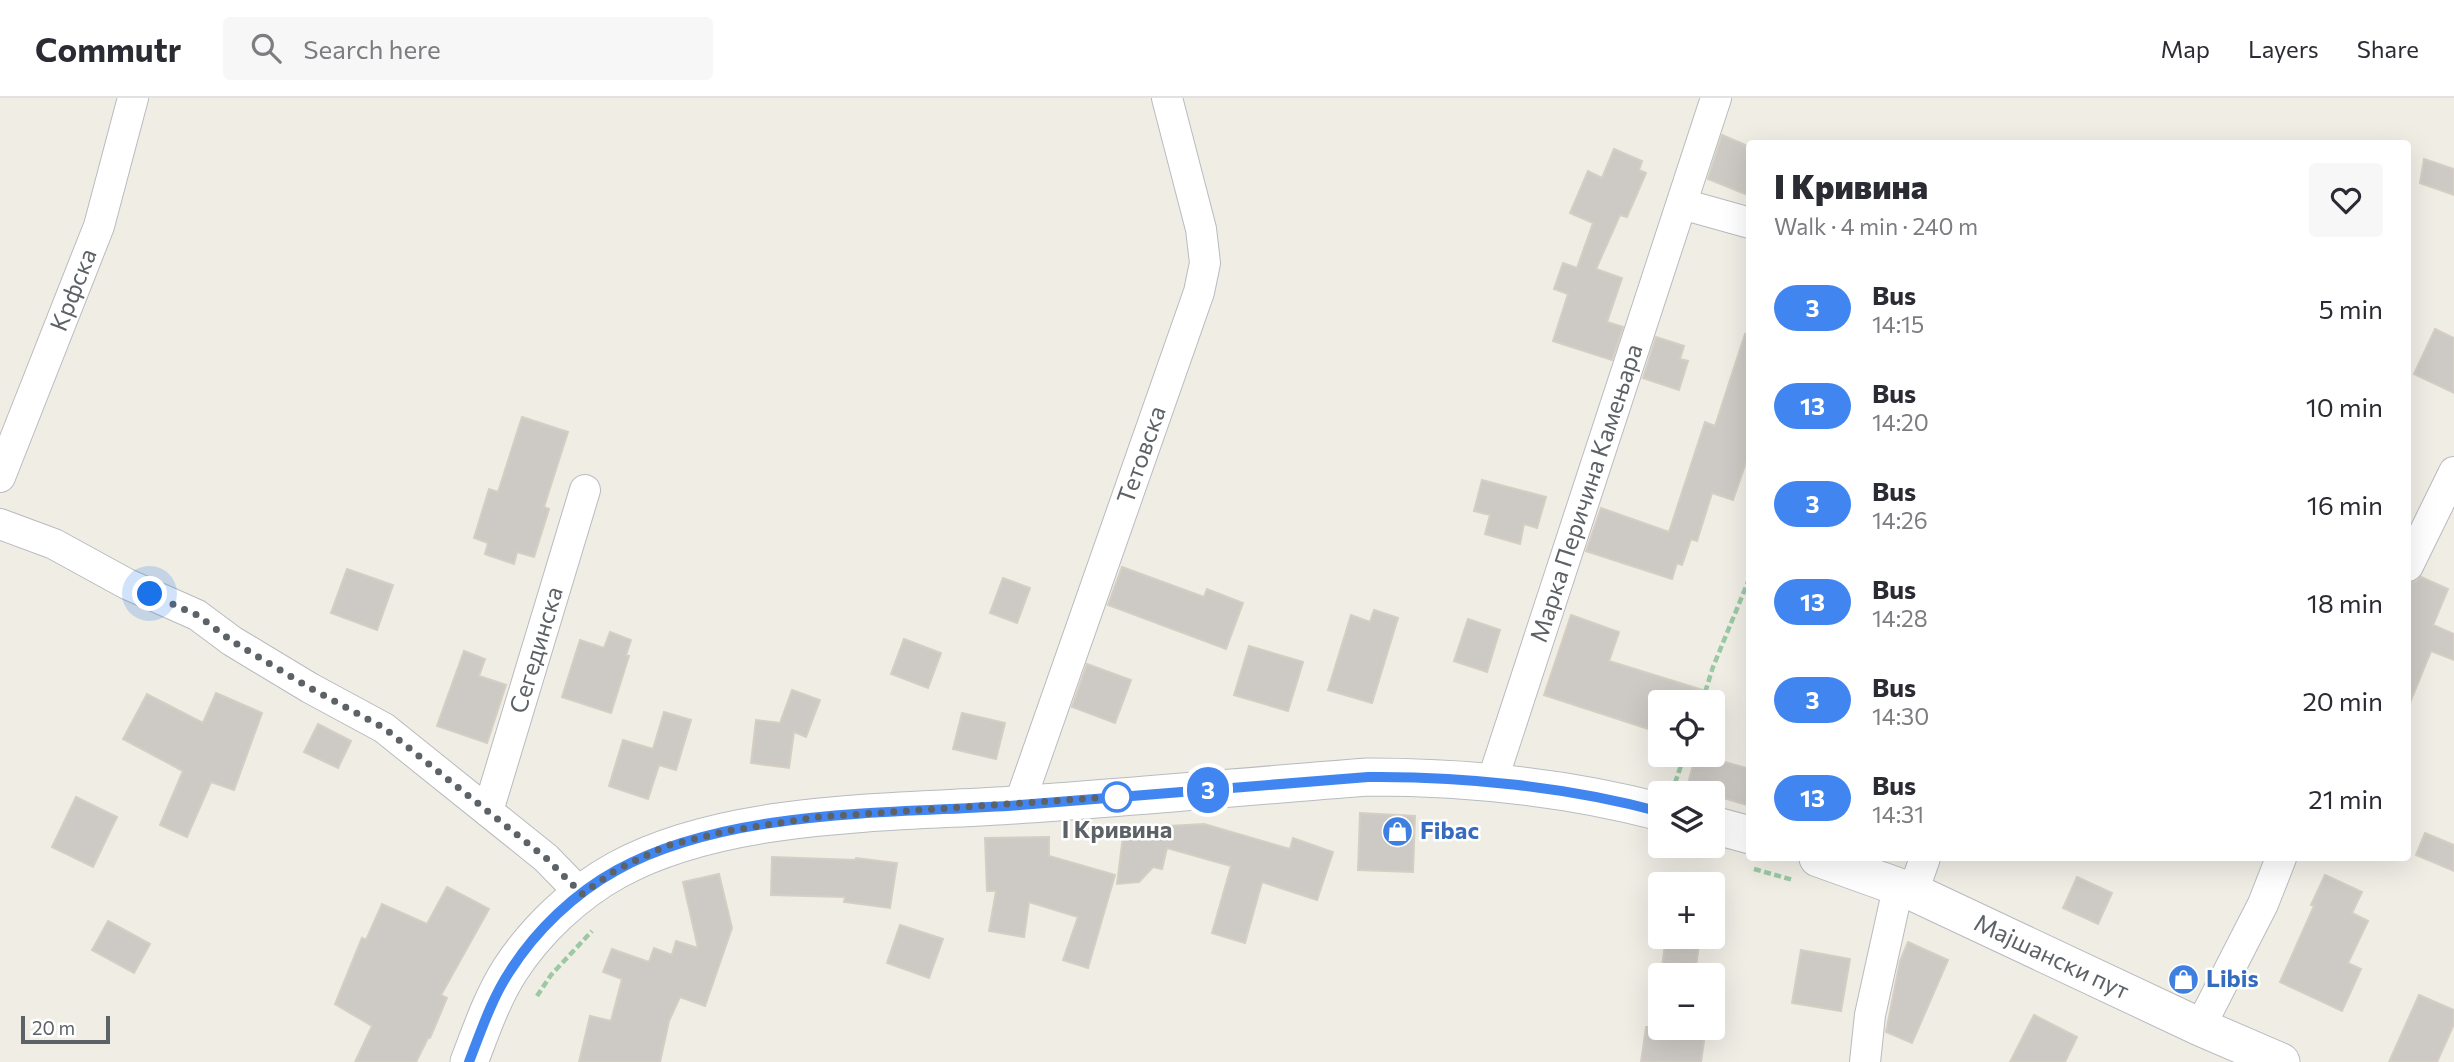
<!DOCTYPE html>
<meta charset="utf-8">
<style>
body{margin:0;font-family:Commissioner,sans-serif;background:#f7f7f7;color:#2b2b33;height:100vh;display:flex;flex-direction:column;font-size:26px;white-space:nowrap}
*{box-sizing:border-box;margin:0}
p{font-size:23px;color:#7c7c81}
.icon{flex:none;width:38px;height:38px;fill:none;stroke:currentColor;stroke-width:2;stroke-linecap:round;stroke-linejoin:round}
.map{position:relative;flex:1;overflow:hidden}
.panel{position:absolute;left:1746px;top:42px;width:665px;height:721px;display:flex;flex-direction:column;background:#fff;border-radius:7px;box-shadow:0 7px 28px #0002}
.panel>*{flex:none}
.badge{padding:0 14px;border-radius:23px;font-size:24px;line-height:46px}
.fabs{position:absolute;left:1648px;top:592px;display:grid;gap:14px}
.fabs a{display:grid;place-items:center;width:77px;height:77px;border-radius:7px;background:#fff;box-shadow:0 7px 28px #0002;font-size:35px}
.scale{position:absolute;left:21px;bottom:18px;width:89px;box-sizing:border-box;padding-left:7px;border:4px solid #5d6266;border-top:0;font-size:19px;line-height:24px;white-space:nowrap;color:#5d6266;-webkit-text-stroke:5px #fff;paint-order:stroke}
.you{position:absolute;width:35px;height:35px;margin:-18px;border:5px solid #fff;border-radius:50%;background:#1a73e8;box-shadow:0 0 0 10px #1a73e833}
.map>.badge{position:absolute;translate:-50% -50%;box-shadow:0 0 0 4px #fff}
.round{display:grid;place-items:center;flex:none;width:74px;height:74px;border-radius:7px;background:#f7f7f7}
.summary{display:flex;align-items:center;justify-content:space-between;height:119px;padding:0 28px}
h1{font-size:33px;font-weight:800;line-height:52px}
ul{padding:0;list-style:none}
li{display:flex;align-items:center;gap:21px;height:98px;padding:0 28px}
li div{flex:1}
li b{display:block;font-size:26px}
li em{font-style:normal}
li .badge{min-width:77px;font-weight:700;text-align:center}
header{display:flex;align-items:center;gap:42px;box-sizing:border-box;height:98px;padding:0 35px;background:#fff;border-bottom:2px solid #e1e1e2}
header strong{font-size:33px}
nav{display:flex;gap:38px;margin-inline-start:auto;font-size:24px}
.search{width:490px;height:63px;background:#f7f7f7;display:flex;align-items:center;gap:18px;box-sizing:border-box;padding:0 24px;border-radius:7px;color:#7c7c81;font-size:26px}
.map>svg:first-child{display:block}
</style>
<header>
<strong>Commutr</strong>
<div class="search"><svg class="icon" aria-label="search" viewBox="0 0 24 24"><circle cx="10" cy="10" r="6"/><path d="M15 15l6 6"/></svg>Search here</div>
<nav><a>Map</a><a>Layers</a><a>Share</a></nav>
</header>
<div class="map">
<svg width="2454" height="964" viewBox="0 0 2454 964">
<rect width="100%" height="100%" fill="#f0ede5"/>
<path fill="#cdc9c4" stroke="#d5cec3" stroke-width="2" d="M1722,37L1750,49V98L1708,81Z
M1614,51L1642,63L1639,72L1646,75L1627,119L1620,117L1596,171L1622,180L1607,224L1623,229L1612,262L1553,243L1568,196L1554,191L1563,165L1577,170L1593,125L1570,115L1588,73L1602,80Z
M2424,61L2454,71V97L2420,85Z
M2435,231L2454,240V295L2414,276Z
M1745,236L1750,237V353L1733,402L1712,395L1697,443L1691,441L1682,467L1677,465L1672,481L1586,453L1601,410L1669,434L1705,324L1715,328Z
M1656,239L1684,248L1680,261L1688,263L1679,292L1643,280Z
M522,319L568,334L544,409L549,411L534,459L517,454L514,466L485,456L488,445L474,440L489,391L498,394Z
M1482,382L1546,399L1537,430L1524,426L1520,446L1485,436L1490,417L1474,413Z
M1122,469L1204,499L1207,491L1243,505L1226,551L1108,507Z
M347,471L393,487L377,532L331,515Z
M2421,479L2448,491L2433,527L2454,536V562L2431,553L2409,607L2408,485L2417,483Z
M1003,480L1030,490L1017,525L990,515Z
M1374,512L1398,520L1372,605L1328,592L1351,517L1370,524Z
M1571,517L1619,534L1609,563L1722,598L1721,604H1661V635L1544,597Z
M1468,521L1500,532L1487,574L1454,563Z
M610,534L631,542L626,557L629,558L611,615L562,599L580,542L604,550Z
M904,541L941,555L928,590L891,576Z
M1249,548L1303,564L1288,613L1234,597Z
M464,553L485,561L479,578L506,587L487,645L437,628Z
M1087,566L1131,582L1115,625L1072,609Z
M792,592L820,602L806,639L794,634L789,670L751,665L756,622L780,625Z
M216,595L262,615L234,692L211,684L187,739L160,727L183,673L123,641L147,596L203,625Z
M664,614L691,622L676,672L659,667L648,701L609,688L623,642L653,651Z
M962,615L1005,625L996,661L953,651Z
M318,626L351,643L338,670L304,654Z
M1696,656L1750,671V708L1713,697V695L1687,689Z
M76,699L117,719L93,769L52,749Z
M1360,715L1415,718L1413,774L1358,772Z
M1204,726L1290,751L1293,740L1333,754L1317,802L1262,784L1245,845L1212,835L1231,768L1167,750L1162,771L1153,769L1139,784L1117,786L1123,738L1113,735L1114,731Z
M2425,735L2454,747V773L2416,757Z
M1049,739V758L1115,777L1088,870L1063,862L1078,819L1029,804L1024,839L989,833L996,793H987L985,740Z
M772,759L855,762L856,760L897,765L890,810L844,804L845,799L771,797Z
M719,776L732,830L705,908L680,899L669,923L660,964H579L590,918L611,923L622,881L603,874L612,851L649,864L654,850L672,857L676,843L698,850L683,784Z
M2325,777L2362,794L2352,815L2368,823L2348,865L2361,871L2342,913L2280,884L2314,808L2311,807Z
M2077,779L2112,795L2098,826L2063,810Z
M447,789L489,811L441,897L447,900L430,940H428L416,964H355L372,928L335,906L362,840L366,842L382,806L427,826Z
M108,823L150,846L134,875L92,852Z
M900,827L943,841L929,880L887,865Z
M1666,838H1700L1695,877H1661Z
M1908,844L1948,862L1912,945L1886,934L1900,863Z
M1801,852L1850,861L1841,913L1792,905Z
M2419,897L2454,912V926L2437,964H2389Z
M2034,917L2077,939L2065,964H2010Z
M1646,929H1706L1701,964H1641Z"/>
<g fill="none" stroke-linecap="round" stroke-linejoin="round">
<defs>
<g id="minor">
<path d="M1682,106L1750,125"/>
<path id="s1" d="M0,379L99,128L133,0"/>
<path d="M0,426L54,446L127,486L197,517L232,543L310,590L384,630L546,760L581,796"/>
<path d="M2408,468L2454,374"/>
<path id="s2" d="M1492,684L1716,0"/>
<path id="s3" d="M1019,707L1199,194L1205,165L1201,131L1167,0"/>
<path id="s4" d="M488,713L585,392"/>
<path d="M1913,794L1925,760"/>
<path d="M2200,929L2263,806L2281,760"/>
<path d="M1865,964L1870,917L1898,790"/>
</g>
<g id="tertiary">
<path d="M1713,727L1750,737"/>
<path id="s5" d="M1818,760L1913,794L2200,929L2281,964"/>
<path d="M469,964C481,933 492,900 510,872C536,832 575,795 617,772C726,712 891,715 1015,707C1133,699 1250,688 1368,679C1465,679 1566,689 1661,714"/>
</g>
</defs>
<use href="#minor" stroke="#b8bbbf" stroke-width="32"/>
<use href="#tertiary" stroke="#b8bbbf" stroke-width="39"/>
<path stroke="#9ac9a4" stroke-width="4.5" stroke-dasharray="7 3.5" stroke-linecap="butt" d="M1702,604L1713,569L1750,479
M1675,685L1685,656
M1655,749L1698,758
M1754,771L1793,782
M537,898L551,877L592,833"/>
<use href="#minor" stroke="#fff" stroke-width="30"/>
<use href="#tertiary" stroke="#fff" stroke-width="37"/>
</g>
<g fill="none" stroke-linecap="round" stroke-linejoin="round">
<defs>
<path id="line" d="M469,964C481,933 492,900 510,873C536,832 575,795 617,772C729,710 894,716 1020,707C1136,698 1252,688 1368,679C1463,678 1569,689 1661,714"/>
</defs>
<use href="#line" stroke="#fff" stroke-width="16"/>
<use href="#line" stroke="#4186f0" stroke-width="10"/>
<path stroke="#5d6266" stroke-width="7" stroke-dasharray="0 12.6" d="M150,496L197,517L232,543L310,590L384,630L546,760L582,796L616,772L666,748L727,733L818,719L1126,698L1117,699"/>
</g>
<defs>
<symbol id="shop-disc" viewBox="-11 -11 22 22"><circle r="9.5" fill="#3f7fe0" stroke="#fff"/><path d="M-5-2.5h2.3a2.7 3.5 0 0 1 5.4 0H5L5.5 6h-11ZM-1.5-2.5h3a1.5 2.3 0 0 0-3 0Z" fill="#fff"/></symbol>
</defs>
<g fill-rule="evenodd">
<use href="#shop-disc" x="1380" y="716" width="35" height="35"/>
<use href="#shop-disc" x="2166" y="864" width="35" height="35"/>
</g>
<circle fill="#fff" stroke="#4186f0" stroke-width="3.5" cx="1117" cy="699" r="14"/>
<g text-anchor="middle" stroke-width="5" stroke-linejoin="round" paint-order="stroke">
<g font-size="24" fill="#5d6266" stroke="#fff">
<text dy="8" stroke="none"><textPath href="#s1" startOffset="201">Крфска</textPath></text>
<text dy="8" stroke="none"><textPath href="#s3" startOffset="371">Тетовска</textPath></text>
<text dy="8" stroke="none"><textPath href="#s2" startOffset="304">Марка Перичина Камењара</textPath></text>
<text dy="8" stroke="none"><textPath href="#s4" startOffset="168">Сегединска</textPath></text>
<text dy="8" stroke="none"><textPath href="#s5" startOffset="254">Мајшански пут</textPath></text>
</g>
<g font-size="24" font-weight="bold" fill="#5d6266" stroke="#fff">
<text x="1117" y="740">I Кривина</text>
</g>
<g font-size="24" font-weight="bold" fill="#366cbe" stroke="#fff" text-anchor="start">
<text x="1420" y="741">Fibac</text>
<text x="2206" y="889">Libis</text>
</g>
</g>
</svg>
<div class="fabs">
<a><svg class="icon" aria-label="locate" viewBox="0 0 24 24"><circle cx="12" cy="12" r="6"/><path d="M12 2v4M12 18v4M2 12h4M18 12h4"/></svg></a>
<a><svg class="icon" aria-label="layers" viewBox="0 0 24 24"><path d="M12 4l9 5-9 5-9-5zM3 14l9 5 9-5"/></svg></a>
<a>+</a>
<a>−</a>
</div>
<div class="scale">20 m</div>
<div class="you" style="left:150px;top:496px"></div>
<b class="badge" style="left:1208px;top:692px;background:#4186f0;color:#fff">3</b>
<section class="panel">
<div class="summary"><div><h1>I Кривина</h1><p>Walk · 4 min · 240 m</p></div><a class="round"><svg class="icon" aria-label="heart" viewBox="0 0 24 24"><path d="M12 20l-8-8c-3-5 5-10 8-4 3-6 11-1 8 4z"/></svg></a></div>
<ul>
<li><span class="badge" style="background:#4186f0;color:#fff">3</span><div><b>Bus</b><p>14:15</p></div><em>5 min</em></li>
<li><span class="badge" style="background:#4186f0;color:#fff">13</span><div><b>Bus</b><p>14:20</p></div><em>10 min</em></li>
<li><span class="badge" style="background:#4186f0;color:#fff">3</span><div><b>Bus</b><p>14:26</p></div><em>16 min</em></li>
<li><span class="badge" style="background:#4186f0;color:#fff">13</span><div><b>Bus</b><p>14:28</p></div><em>18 min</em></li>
<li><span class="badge" style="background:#4186f0;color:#fff">3</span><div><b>Bus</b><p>14:30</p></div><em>20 min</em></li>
<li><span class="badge" style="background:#4186f0;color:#fff">13</span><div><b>Bus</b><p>14:31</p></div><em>21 min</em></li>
</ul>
</section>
</div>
